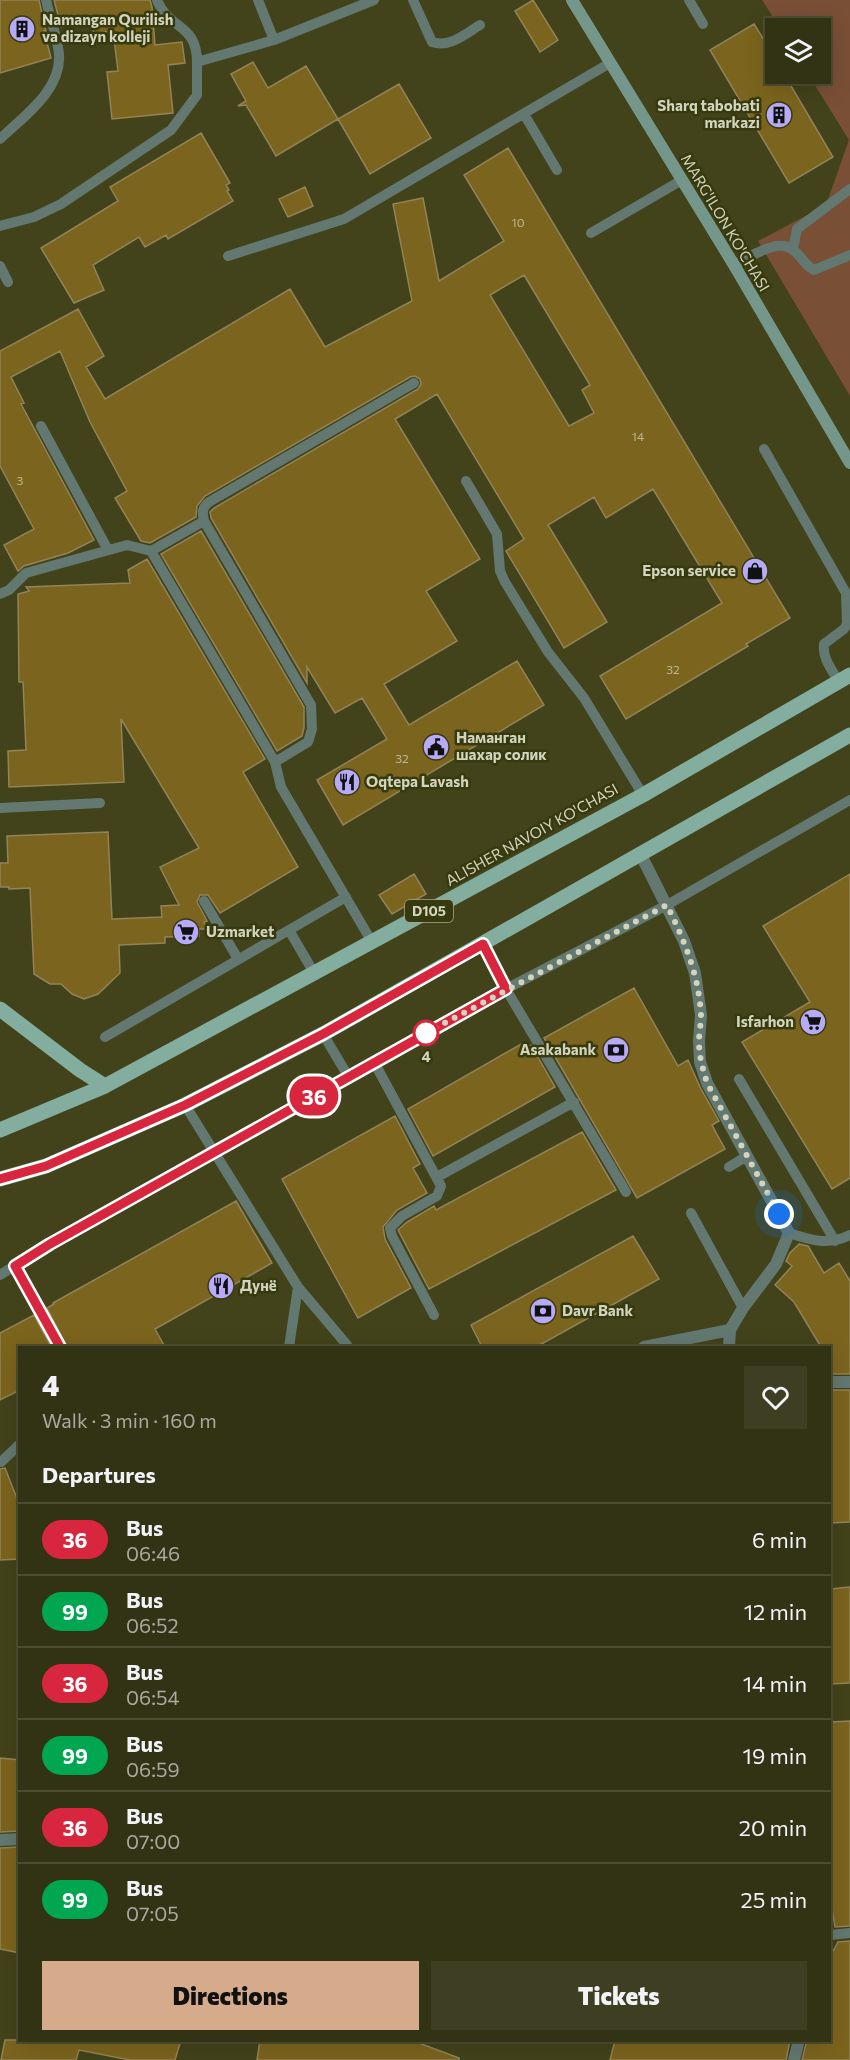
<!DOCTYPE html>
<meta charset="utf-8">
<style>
body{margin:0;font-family:Commissioner,sans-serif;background:#3d3e22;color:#f1f3f6;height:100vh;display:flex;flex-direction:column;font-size:22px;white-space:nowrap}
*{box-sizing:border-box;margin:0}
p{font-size:20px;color:#a8aaa0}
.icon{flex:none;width:33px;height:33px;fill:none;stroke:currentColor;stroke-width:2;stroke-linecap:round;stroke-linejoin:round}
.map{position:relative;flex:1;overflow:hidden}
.drawer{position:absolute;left:18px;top:1346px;width:813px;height:696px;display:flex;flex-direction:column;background:#323214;border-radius:0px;box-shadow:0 6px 24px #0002,0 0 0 2px #4d4d34}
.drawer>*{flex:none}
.badge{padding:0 12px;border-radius:20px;font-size:21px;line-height:39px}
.buttons{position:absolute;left:765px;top:18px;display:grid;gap:12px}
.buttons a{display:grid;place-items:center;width:66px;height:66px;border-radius:0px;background:#323214;box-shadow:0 6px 24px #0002,0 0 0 2px #4d4d34;font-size:30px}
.you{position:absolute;width:30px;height:30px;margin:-15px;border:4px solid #fff;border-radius:50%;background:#1a73e8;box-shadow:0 0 0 9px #1a73e833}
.map>.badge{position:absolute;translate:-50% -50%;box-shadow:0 0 0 3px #fff}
h2{padding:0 24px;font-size:22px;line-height:54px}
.round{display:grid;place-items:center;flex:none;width:63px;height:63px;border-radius:0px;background:#3d3e22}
.summary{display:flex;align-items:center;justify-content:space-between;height:102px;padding:0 24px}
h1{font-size:28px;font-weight:800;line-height:45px}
.primary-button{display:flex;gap:12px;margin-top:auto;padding:12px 24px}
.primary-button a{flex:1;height:69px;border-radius:0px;background:#d6ab8b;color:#111;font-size:24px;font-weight:800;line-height:69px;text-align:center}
.primary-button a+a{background:#3d3e22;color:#f1f3f6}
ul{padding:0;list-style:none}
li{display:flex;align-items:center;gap:18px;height:72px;padding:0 24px;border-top:2px solid #4d4d34}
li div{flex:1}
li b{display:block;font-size:22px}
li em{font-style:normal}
li .badge{min-width:66px;font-weight:700;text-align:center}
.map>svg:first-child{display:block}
</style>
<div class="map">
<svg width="850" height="2060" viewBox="0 0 850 2060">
<rect width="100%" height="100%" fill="#42431a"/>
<path fill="#794f36" d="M762,0H850V396L758,241L826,205L849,140L808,74H820V28H780Z"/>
<path fill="#7b641d" stroke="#928359" stroke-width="1.5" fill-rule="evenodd" d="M0,0H39L46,31H44L51,58L0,73Z
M54,0H150L152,7L155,45L182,42L185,63L168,65L173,113L112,119L107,72L118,71L113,31L94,33L89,19L61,27Z
M533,0L558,40L540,52L515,11Z
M754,24L776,59V74H784L833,157L789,183L710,50Z
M253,62L268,88L306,66L338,119L276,156L246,105L238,106L246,101L231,74Z
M399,84L431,138L370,174L338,119Z
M201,133L230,183L226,185L229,190L227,191L233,201L168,239L166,235L145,247L139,237L93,265L104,290L74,303L41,248L118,201L110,187Z
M508,148L790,618L746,644L748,646L626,719L600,676L722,603L653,489L606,518L594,497L548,525L607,622L564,648L506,551L524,539L437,394L395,419L480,559L426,591L457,641L384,684L409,725L517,661L544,705L343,825L317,780L387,739L362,698L335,713L307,667V683L211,518L210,512L214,508L418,389L421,384L420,379L415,376L410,377L205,496L197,506L196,517L150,543L141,541L115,498L127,491L90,422L60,351L11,377L24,403L21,404L94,540L68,553L24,566L18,571L4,545L34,529L0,466V351L78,309L104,356L86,367L105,399L290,289L325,347L412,301L393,204L423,198L439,281L504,241L464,175ZM524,275L590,385L582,390L594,413L569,426L490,295Z
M305,187L313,206L288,217L279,199Z
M201,531L304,707V728L302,736L277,751L161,554Z
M147,559L265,759L243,772L298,867L220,913L208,895H200L197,902L207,921L204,922L207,929H199V936L165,937V943L119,945L120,973L98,994L84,999L72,994L61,984H50L34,974L30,888L9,889V887H0V863H8L7,836L108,832L112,919L162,917L161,906L179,905L160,867L199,848L121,719L124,782L9,787L8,751L26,750L23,682H19L18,594L29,591L26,587L130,583L128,570Z
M414,874L426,894L392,914L379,895Z
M850,874V1178L832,1189L742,1042L810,1002L763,926Z
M634,988L678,1066L688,1060L700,1087L719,1121L712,1125L725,1149L637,1198L544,1038Z
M523,1043L526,1048L531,1045L555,1087L433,1156L408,1109Z
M395,1116L420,1164L413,1168L427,1193L397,1210L383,1227L385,1239L411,1288L358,1318L282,1179Z
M582,1132L616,1190L429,1289L398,1230L407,1222L434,1206L436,1210Z
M236,1201L272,1263L155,1329L165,1347H67L47,1308L54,1304L53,1303Z
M633,1236L659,1279L536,1347H482L471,1325Z
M799,1244L808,1246L824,1273L839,1263L850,1281V1374H830V1347H821L794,1302L775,1285L792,1266L786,1261L790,1253Z
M34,1315L51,1347H20V1390L0,1400V1333Z
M830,1390H850V1522L830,1523Z
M5,1468L20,1506V1559L0,1560V1469Z
M850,1587V1683L830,1684V1589Z
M850,1721V1926L835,1927L830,1896V1722Z
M0,1758L20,1760V1831L0,1832Z
M20,1847V1953L0,1949V1848Z
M850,1941V2060H802L807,2040H830V1957L838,1942Z
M5,2040H181L175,2060H130L79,2050L76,2060H1Z
M260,2040H411L459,2058V2060H257Z
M615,2040H790L786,2060H610Z"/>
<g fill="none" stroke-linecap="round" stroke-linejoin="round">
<path stroke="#637870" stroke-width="10" d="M157,0C169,30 197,23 197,62L274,40L374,0
M258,0L274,40
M413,0L432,42C450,48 465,34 480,25
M689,0L703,24
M524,114L557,170
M0,139C23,117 62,90 59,54C57,36 50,18 46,0
M0,226L34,217L61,204L171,130L197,95V62
M591,233L682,180
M793,249L797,229L850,189
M228,256L344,219L610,63
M734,265C749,258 777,237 793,250C802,256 804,265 814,270L850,255
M0,266L8,282
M41,426L108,550
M764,449L846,593L847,624L844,629L824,644C822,658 832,670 839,682
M466,481L497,534L500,571L505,582L548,652L584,698L643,795
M204,521L151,551L275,762
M0,594L9,590L26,573L127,545L151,551
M0,808L100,803
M204,901L238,959
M289,930L346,897
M372,942L281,787L275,762L308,742L312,729L311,705L204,521C202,512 202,508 209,502L414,383
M483,943L506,989L626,1192
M323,1034L348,1076
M105,1037L289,930L314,973
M374,1062L441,1186L437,1196L402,1216L390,1228L392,1236L434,1315
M739,1079L835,1241
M185,1105L298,1287L347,1345
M729,1167L747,1156
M437,1177L574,1102
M691,1213L743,1308
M789,1233C810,1240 829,1246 850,1235
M15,1266L60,1347
M0,1275L50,1244L374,1062L506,989L667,905L850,800
M289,1347L298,1287
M1,1462L20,1444
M830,1935L850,1933"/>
<path stroke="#637870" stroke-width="12" d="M640,853L684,941L695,973L701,1015L699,1041L700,1062L707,1083L789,1233L776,1264L743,1308L730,1330L729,1347
M644,1347L730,1330
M830,1382H850
M0,1840L20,1839
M794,2060L799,2040"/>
<path stroke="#75978b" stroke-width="12" d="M572,0L734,265L850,463"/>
<path stroke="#83ae9f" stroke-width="15" d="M0,1009L80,1070L105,1086
M0,1130L105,1086L643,795L850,675
M0,1179L46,1166L185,1105L323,1034L850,735"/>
</g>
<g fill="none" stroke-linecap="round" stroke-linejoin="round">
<defs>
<path id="line" d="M0,1179L46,1166L185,1105L323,1034L483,944L506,989L50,1244L15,1266L60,1347"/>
</defs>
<use href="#line" stroke="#fff" stroke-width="14"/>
<use href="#line" stroke="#d7263d" stroke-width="9"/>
<path stroke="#d2d4bd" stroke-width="6" stroke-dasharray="0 10.8" d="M426,1033L667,905C684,940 699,975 701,1015C701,1024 699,1033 699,1042C699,1057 703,1069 707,1083L779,1214"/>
</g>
<defs>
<symbol id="building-disc" viewBox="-11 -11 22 22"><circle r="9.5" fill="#b7abf8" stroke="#37390e"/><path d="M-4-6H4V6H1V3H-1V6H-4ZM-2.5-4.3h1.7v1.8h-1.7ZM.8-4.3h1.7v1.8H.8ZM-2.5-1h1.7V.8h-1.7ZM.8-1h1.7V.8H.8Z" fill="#111"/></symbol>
<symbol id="shop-disc" viewBox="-11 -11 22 22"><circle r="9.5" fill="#b7abf8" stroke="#37390e"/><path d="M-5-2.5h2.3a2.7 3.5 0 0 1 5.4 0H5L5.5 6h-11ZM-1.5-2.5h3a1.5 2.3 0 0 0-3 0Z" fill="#111"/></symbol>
<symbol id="civic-disc" viewBox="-11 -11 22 22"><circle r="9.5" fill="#b7abf8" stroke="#37390e"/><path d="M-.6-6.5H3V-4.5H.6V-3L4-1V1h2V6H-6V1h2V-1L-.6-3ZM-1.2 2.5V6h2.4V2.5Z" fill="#111"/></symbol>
<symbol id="restaurant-disc" viewBox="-11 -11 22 22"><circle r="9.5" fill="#b7abf8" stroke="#37390e"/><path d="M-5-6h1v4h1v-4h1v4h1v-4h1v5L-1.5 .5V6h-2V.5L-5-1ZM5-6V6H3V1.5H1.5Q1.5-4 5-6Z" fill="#111"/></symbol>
<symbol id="supermarket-disc" viewBox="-11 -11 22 22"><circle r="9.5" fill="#b7abf8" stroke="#37390e"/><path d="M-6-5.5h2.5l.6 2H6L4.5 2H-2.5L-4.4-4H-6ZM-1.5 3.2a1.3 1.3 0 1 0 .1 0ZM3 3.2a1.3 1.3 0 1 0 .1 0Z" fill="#111"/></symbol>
<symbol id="bank-disc" viewBox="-11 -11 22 22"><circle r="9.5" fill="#b7abf8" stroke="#37390e"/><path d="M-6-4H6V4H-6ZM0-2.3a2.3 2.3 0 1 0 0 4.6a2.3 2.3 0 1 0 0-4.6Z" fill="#111"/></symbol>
</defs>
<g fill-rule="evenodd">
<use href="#building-disc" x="7" y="14" width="30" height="30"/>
<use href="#building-disc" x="764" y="100" width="30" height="30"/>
<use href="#shop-disc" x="740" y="556" width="30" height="30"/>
<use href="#civic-disc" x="421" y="732" width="30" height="30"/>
<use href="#restaurant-disc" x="332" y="767" width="30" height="30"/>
<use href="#supermarket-disc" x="171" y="917" width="30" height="30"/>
<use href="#supermarket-disc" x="798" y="1007" width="30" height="30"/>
<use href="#bank-disc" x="601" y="1035" width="30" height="30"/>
<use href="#restaurant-disc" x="206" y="1271" width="30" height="30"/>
<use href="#bank-disc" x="528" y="1296" width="30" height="30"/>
</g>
<circle fill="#fff" stroke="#d7263d" stroke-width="3" cx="426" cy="1033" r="12"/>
<g text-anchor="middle" stroke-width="5" stroke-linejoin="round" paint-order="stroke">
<g font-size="12" fill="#bcb895">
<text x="518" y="227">10</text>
<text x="638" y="441">14</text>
<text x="20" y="485">3</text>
<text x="673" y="674">32</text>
<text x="402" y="763">32</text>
</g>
<rect fill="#37390e" stroke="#a4a688" stroke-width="1.5" x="405" y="900" width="48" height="22" rx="4.5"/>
<g font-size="14" font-weight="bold" fill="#d2d4bd">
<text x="429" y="916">D105</text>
</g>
<g font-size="15" font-weight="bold" fill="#d2d4bd" stroke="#37390e" text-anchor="start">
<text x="42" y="25">Namangan Qurilish<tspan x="42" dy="17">va dizayn kolleji</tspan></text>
<text x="760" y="111" text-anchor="end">Sharq tabobati<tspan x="760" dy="17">markazi</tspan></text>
<text x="736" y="576" text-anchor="end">Epson service</text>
<text x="456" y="743">Наманган<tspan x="456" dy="17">шахар солик</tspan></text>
<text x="366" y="787">Oqtepa Lavash</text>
<text x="206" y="937">Uzmarket</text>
<text x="794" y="1027" text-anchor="end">Isfarhon</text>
<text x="596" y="1055" text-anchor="end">Asakabank</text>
<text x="240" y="1291">Дунё</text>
<text x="562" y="1316">Davr Bank</text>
</g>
<g font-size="15" fill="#d2d4bd" stroke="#37390e">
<text transform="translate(725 223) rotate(59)" y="5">MARG'ILON KO'CHASI</text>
<text transform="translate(532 835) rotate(-29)" y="5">ALISHER NAVOIY KO'CHASI</text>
</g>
<g font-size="15" font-weight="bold" fill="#d2d4bd" stroke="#37390e">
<text x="426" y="1062">4</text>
</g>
</g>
</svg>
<div class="buttons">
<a><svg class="icon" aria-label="layers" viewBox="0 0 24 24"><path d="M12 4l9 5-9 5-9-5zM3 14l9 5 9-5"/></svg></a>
</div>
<div class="you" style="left:779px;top:1214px"></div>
<b class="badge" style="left:314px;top:1096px;background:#d7263d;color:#fff">36</b>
<section class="drawer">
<div class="summary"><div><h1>4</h1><p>Walk · 3 min · 160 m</p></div><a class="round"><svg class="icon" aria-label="heart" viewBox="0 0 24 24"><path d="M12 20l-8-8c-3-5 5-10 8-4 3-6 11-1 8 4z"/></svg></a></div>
<h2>Departures</h2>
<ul>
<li><span class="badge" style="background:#d7263d;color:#fff">36</span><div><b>Bus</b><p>06:46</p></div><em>6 min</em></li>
<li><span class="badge" style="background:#00a651;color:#fff">99</span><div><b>Bus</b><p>06:52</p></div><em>12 min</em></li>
<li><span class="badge" style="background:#d7263d;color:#fff">36</span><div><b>Bus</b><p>06:54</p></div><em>14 min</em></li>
<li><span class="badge" style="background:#00a651;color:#fff">99</span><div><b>Bus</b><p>06:59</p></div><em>19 min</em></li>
<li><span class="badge" style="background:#d7263d;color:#fff">36</span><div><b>Bus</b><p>07:00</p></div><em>20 min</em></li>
<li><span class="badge" style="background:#00a651;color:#fff">99</span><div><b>Bus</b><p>07:05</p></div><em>25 min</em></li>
</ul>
<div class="primary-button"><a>Directions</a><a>Tickets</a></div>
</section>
</div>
